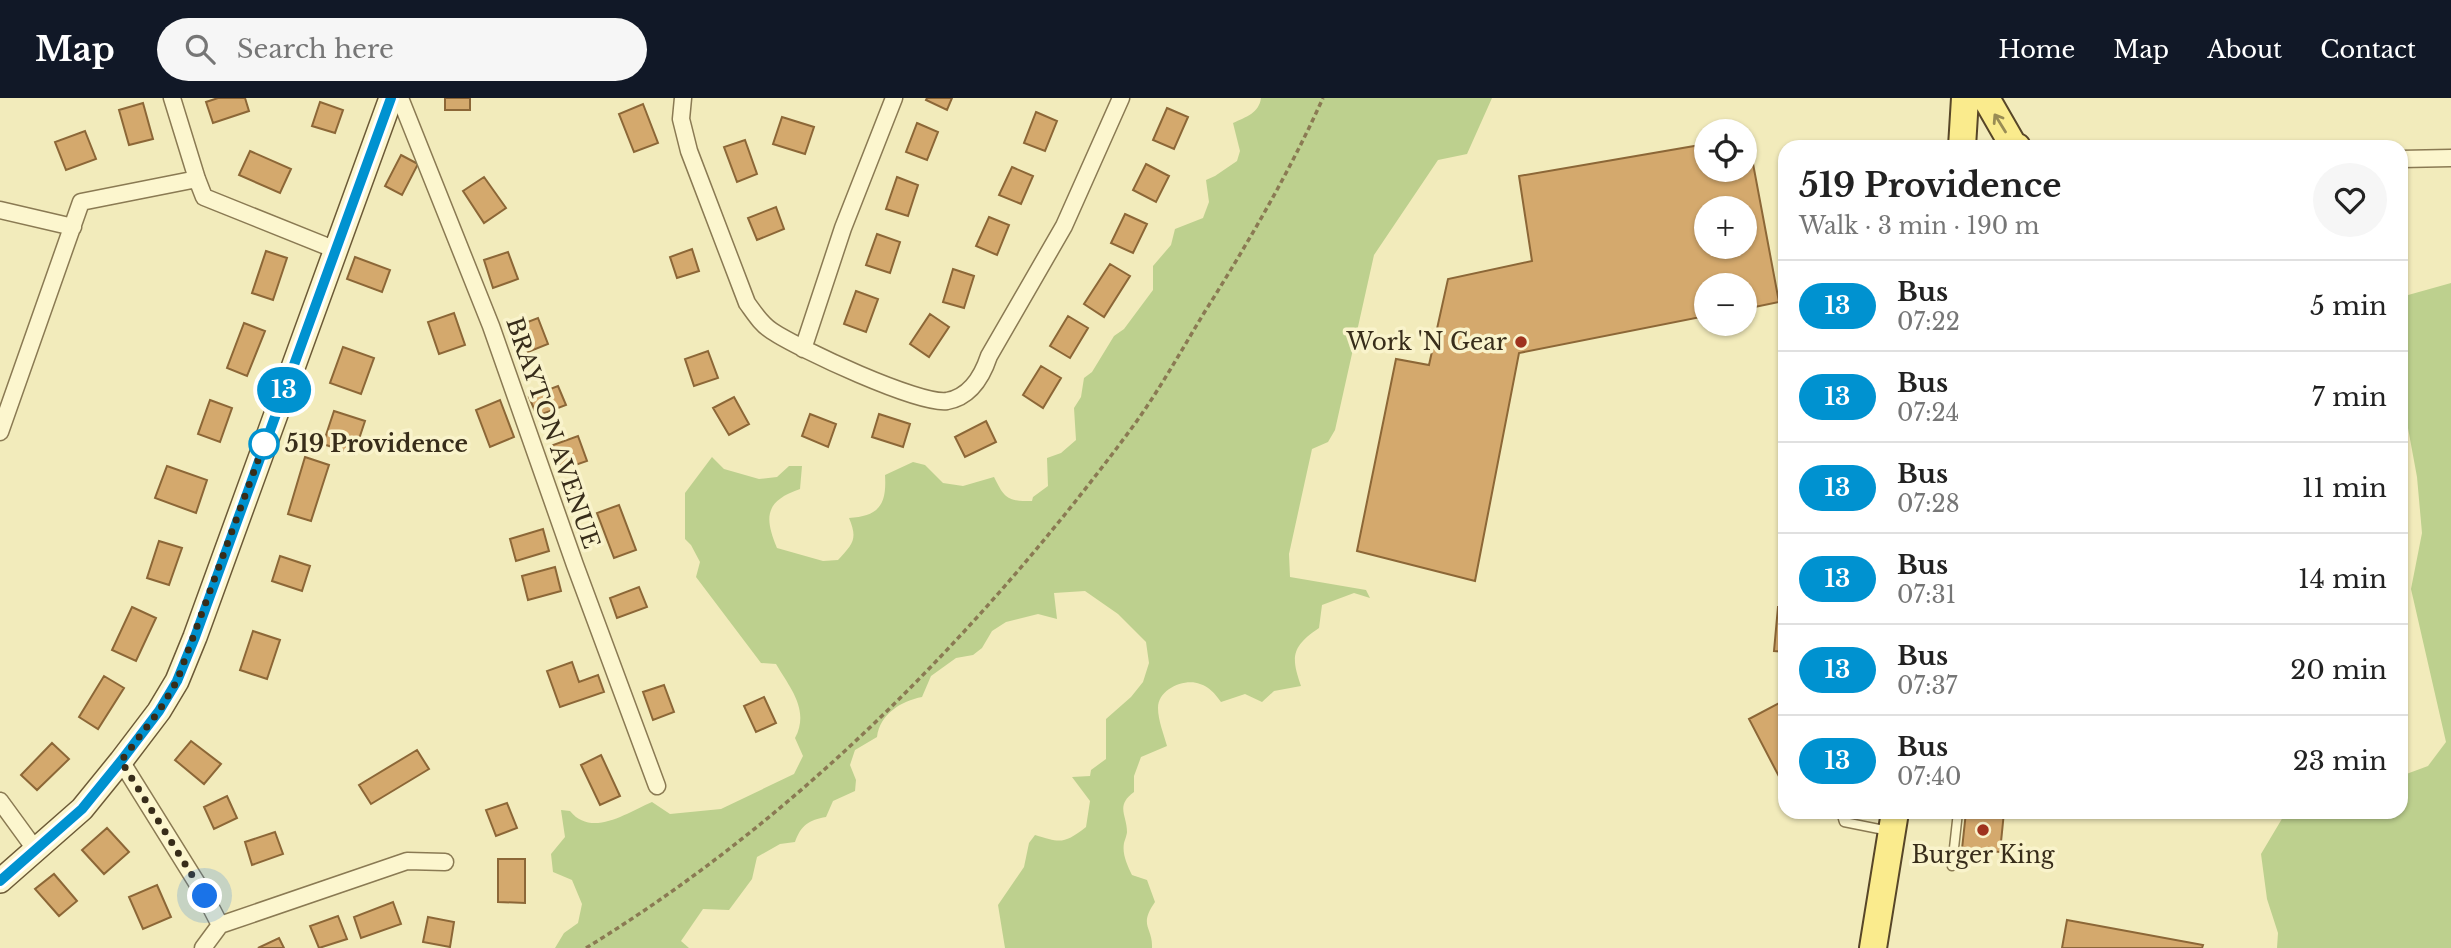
<!DOCTYPE html>
<meta charset="utf-8">
<style>
body{margin:0;font-family:"Libre Baskerville",serif;background:#f6f6f6;color:#222;height:100vh;display:flex;flex-direction:column;font-size:26px;white-space:nowrap}
*{box-sizing:border-box;margin:0}
p{font-size:23px;color:#767676}
.icon{flex:none;width:38px;height:38px;fill:none;stroke:currentColor;stroke-width:2;stroke-linecap:round;stroke-linejoin:round}
.map{position:relative;flex:1;overflow:hidden}
.panel{position:absolute;left:1778px;top:42px;width:630px;height:679px;display:flex;flex-direction:column;background:#fff;border-radius:21px;box-shadow:0 2px 5px #0004}
.panel>*{flex:none}
.badge{padding:0 14px;border-radius:23px;font-size:24px;line-height:46px}
.fabs{position:absolute;left:1694px;top:21px;display:grid;gap:14px}
.fabs a{display:grid;place-items:center;width:63px;height:63px;border-radius:50%;background:#fff;box-shadow:0 2px 5px #0004;font-size:35px}
.you{position:absolute;width:35px;height:35px;margin:-18px;border:5px solid #fff;border-radius:50%;background:#1a73e8;box-shadow:0 0 0 10px #1a73e833}
.map>.badge{position:absolute;translate:-50% -50%;box-shadow:0 0 0 4px #fff}
.round{display:grid;place-items:center;flex:none;width:74px;height:74px;border-radius:37px;background:#f6f6f6}
.head{display:flex;align-items:center;justify-content:space-between;height:119px;padding:0 21px}
h1{font-size:33px;font-weight:800;line-height:52px}
ul{padding:0;list-style:none}
li{display:flex;align-items:center;gap:21px;height:91px;padding:0 21px;border-top:2px solid #e0e0e0}
li div{flex:1}
li b{display:block;font-size:26px}
li em{font-style:normal}
li .badge{min-width:77px;font-weight:700;text-align:center}
header{display:flex;align-items:center;gap:42px;box-sizing:border-box;height:98px;padding:0 35px;background:#111827;color:#fff}
header strong{font-size:33px}
nav{display:flex;gap:38px;margin-inline-start:auto;font-size:24px}
.search{width:490px;height:63px;background:#f6f6f6;display:flex;align-items:center;gap:18px;box-sizing:border-box;padding:0 24px;border-radius:38px;color:#767676;font-size:26px}
.map>svg:first-child{display:block}
</style>
<header>
<strong>Map</strong>
<div class="search"><svg class="icon" aria-label="search" viewBox="0 0 24 24"><circle cx="10" cy="10" r="6"/><path d="M15 15l6 6"/></svg>Search here</div>
<nav><a>Home</a><a>Map</a><a>About</a><a>Contact</a></nav>
</header>
<div class="map">
<svg width="2451" height="850" viewBox="0 0 2451 850">
<rect width="100%" height="100%" fill="#f2ebbb"/>
<path fill="#bdd08e" d="M1261,0H1492L1467,56L1438,62L1374,157L1335,332L1328,344L1312,351L1289,456L1290,479L1366,492L1370,500L1354,495L1322,507L1319,530C1291,549 1291,559 1301,588L1274,593L1262,604L1245,596L1221,604C1215,596 1210,589 1200,586C1185,580 1158,591 1158,610C1158,622 1164,637 1167,648L1141,659L1134,678V694C1115,708 1127,717 1127,734C1127,736 1125,742 1124,745C1122,756 1127,767 1132,777L1147,782L1155,804C1138,828 1153,829 1152,850H1005L998,807L1024,769L1029,745L1035,737C1061,745 1064,746 1086,729L1090,703L1072,679L1090,678L1091,672L1106,661V621L1131,599L1143,584L1149,565L1146,544L1118,516L1085,493L1054,495L1057,521L1038,516L1006,524L992,533L982,550L973,557L956,560L931,578L922,599C901,603 880,616 877,639L855,652L850,667L856,682L855,693L833,703L826,719C809,722 801,727 795,744L780,746L757,759L752,781L729,812L703,811L681,843L689,850H555L564,835L578,825L582,806L572,782L553,774L551,756L565,739L561,712L570,713C592,740 626,715 652,704L670,716L721,711L794,676L803,658L795,640C810,612 790,590 776,566L761,565L696,479L700,464L691,447L685,441V395L712,359L724,371L759,381L777,379L789,368H802L800,391C765,403 764,419 777,450L823,463L838,462C853,446 858,441 849,420C878,418 887,408 885,377L913,364L925,367L943,385L963,388L994,379C1005,401 1007,403 1032,403L1033,399L1048,388L1047,360L1061,355L1076,342L1074,310L1081,299L1084,280L1092,274L1114,238L1124,231L1153,192V168L1171,147L1175,131L1203,120L1209,104L1206,82L1215,78L1237,63L1240,53L1233,25C1246,19 1259,15 1261,0Z
M2451,185V850H2277L2278,835L2267,801L2261,756L2286,714H2401V678L2428,668L2446,644L2411,491L2422,435L2417,379L2401,292V199Z"/>
<path fill="#d4a96d" stroke="#8c6737" stroke-width="2" fill-rule="evenodd" d="M218,0H245L249,13L213,25L206,4Z
M445,0H470V12H445Z
M927,0H952L947,12L926,2Z
M320,4L343,12L335,35L312,28Z
M143,5L153,41L129,47L119,12Z
M643,6L658,45L634,54L619,16Z
M1167,10L1188,19L1174,51L1153,42Z
M1036,14L1057,23L1045,53L1024,45Z
M782,19L814,29L805,56L773,46Z
M917,25L938,34L927,62L906,54Z
M85,33L96,61L66,72L55,44Z
M1745,39H1748L1779,204L1745,211V187H1706V218L1519,255L1475,483L1357,453L1396,261L1429,267L1448,181L1532,163L1519,78L1706,46V72H1745ZM1706,110H1745V149H1706Z
M745,42L757,76L737,84L724,49Z
M250,53L291,71L280,95L239,77Z
M401,57L418,66L402,97L385,88Z
M1146,66L1169,78L1156,104L1133,92Z
M1012,69L1033,78L1021,106L999,97Z
M484,79L506,110L484,125L463,93Z
M897,79L918,87L908,118L886,111Z
M776,109L784,131L757,142L748,120Z
M1125,116L1147,126L1133,155L1111,145Z
M989,119L1009,127L997,157L976,148Z
M877,136L900,144L890,175L866,167Z
M692,151L699,173L677,180L670,159Z
M266,153L287,160L273,202L252,195Z
M508,154L518,181L493,190L484,162Z
M355,159L390,172L382,194L347,181Z
M1110,166L1130,178L1104,219L1084,206Z
M953,171L974,178L964,210L943,204Z
M856,193L878,201L866,234L844,226Z
M454,215L465,247L439,256L428,224Z
M930,216L949,229L929,259L910,246Z
M1068,218L1088,230L1070,260L1050,248Z
M538,220L548,246L528,254L517,228Z
M244,225L265,233L247,278L227,270Z
M343,249L374,260L361,296L330,285Z
M708,253L718,280L694,288L685,261Z
M1041,268L1061,280L1043,310L1023,297Z
M558,288L566,307L537,318L529,299Z
M734,299L749,326L729,337L713,310Z
M210,302L232,310L220,344L198,336Z
M500,302L514,339L490,349L476,312Z
M334,313L365,323L354,356L323,346Z
M810,316L836,326L828,349L802,338Z
M879,316L910,326L903,349L872,339Z
M986,323L996,344L965,359L955,339Z
M578,338L587,363L561,372L553,347Z
M305,359L329,367L311,423L288,416Z
M167,368L207,382L196,415L155,400Z
M619,407L636,452L614,460L597,415Z
M543,431L549,453L516,463L510,441Z
M159,443L182,450L169,487L147,480Z
M280,458L310,468L302,493L272,483Z
M555,469L561,493L528,502L522,478Z
M639,489L647,509L617,520L610,500Z
M132,509L156,520L136,563L112,552Z
M1778,509H1785V554L1774,553Z
M253,533L280,542L267,581L240,572Z
M572,564L579,584L598,577L604,594L560,609L547,573Z
M104,578L124,590L98,631L79,619Z
M664,587L674,614L653,622L643,594Z
M764,599L776,625L756,634L744,608Z
M1783,603L1785,606V690L1749,621Z
M191,643L221,666L204,686L175,662Z
M52,645L69,661L37,692L21,677Z
M417,652L429,671L371,706L359,687Z
M601,657L620,698L600,707L581,667Z
M227,698L237,720L214,731L204,709Z
M507,705L517,730L496,738L486,712Z
M1966,714H2004L2000,754L1962,751Z
M107,730L129,754L104,776L82,752Z
M275,734L283,756L252,767L245,744Z
M498,761H525V805L498,804Z
M54,776L77,803L59,818L35,791Z
M157,787L171,819L143,831L129,799Z
M393,804L401,826L361,840L354,819Z
M338,818L347,841L319,850L310,828Z
M428,819L454,824L450,849L423,844Z
M2067,822L2203,847L2202,850H2062Z
M279,840L284,850H258Z"/>
<g fill="none" stroke-linecap="round" stroke-linejoin="round">
<defs>
<path id="lane" d="M1841,714L1844,724L1889,733
M1952,768L1958,714"/>
<path id="street" d="M172,0L197,81L204,99L336,152
M400,0L491,228L575,467L657,688
M683,0L681,21L689,53L747,205C755,216 761,226 772,233C799,251 919,307 947,303C970,299 982,279 989,258L1064,128L1121,0
M2401,61L2451,60
M0,112L73,129
M803,251L843,130L894,0
M0,334L81,104L197,81
M121,663L205,798L220,827
M0,703L35,751
M220,827L407,763L445,764
M203,850L220,827"/>
<path id="secondary" d="M0,783L82,711L121,663L159,613L177,583L195,539L391,0"/>
<path id="primary" d="M1986,0L2013,47L2017,49
M1962,49L1965,0
M1873,850L1895,714"/>
</defs>
<use href="#lane" stroke="#8a7a53" stroke-width="11"/>
<use href="#street" stroke="#8a7a53" stroke-width="19"/>
<use href="#secondary" stroke="#6c5a37" stroke-width="26"/>
<use href="#primary" stroke="#574628" stroke-width="30"/>
<path stroke="#8a7a53" stroke-width="3.5" stroke-dasharray="5 3.5" stroke-linecap="butt" d="M586,850C803,717 983,531 1134,327C1160,291 1181,253 1204,215C1248,145 1289,75 1323,0"/>
<use href="#lane" stroke="#fcf6ce" stroke-width="8"/>
<use href="#street" stroke="#fcf6ce" stroke-width="16"/>
<use href="#secondary" stroke="#fcf6ce" stroke-width="23"/>
<use href="#primary" stroke="#faeb8d" stroke-width="26"/>
</g>
<defs><path id="oneway-shaft" d="M-6 0H5M1.5-3L5.5 0L1.5 3" fill="none" stroke-width="1.6" stroke-linecap="round" stroke-linejoin="round" transform="scale(1.75)"/></defs>
<use stroke="#998c54" href="#oneway-shaft" transform="translate(2000 25) rotate(-122)"/>
<g fill="none" stroke-linecap="round" stroke-linejoin="round">
<defs>
<path id="line" d="M0,783L82,711L121,663L159,613L177,583L195,539L391,0"/>
</defs>
<use href="#line" stroke="#fff" stroke-width="16"/>
<use href="#line" stroke="#0092d0" stroke-width="10"/>
<path stroke="#382d1a" stroke-width="7" stroke-dasharray="0 12.6" d="M205,798L121,663L159,613L177,583L264,346"/>
</g>
<g fill="#9f331e" stroke="#f9f3cb" stroke-width="2.5">
<circle cx="1521" cy="244" r="7"/>
<circle cx="1983" cy="732" r="7"/>
</g>
<circle fill="#fff" stroke="#0092d0" stroke-width="3.5" cx="264" cy="346" r="14"/>
<g text-anchor="middle" stroke-width="7" stroke-linejoin="round" paint-order="stroke">
<g font-size="23" fill="#382d1a" stroke="#f9f3cb" text-anchor="end">
<text x="1507" y="252">Work 'N Gear</text>
<text x="1983" y="765" text-anchor="middle">Burger King</text>
</g>
<g font-size="23" fill="#382d1a" stroke="#f9f3cb">
<text transform="translate(553 335) rotate(71)" y="8">BRAYTON AVENUE</text>
</g>
<g font-size="23" font-weight="bold" fill="#382d1a" stroke="#f9f3cb" text-anchor="start">
<text x="285" y="354">519 Providence</text>
</g>
</g>
</svg>
<div class="fabs">
<a><svg class="icon" aria-label="locate" viewBox="0 0 24 24"><circle cx="12" cy="12" r="6"/><path d="M12 2v4M12 18v4M2 12h4M18 12h4"/></svg></a>
<a>+</a>
<a>−</a>
</div>
<div class="you" style="left:205px;top:798px"></div>
<b class="badge" style="left:284px;top:292px;background:#0092d0;color:#fff">13</b>
<section class="panel">
<div class="head"><div><h1>519 Providence</h1><p>Walk · 3 min · 190 m</p></div><a class="round"><svg class="icon" aria-label="heart" viewBox="0 0 24 24"><path d="M12 20l-8-8c-3-5 5-10 8-4 3-6 11-1 8 4z"/></svg></a></div>
<ul>
<li><span class="badge" style="background:#0092d0;color:#fff">13</span><div><b>Bus</b><p>07:22</p></div><em>5 min</em></li>
<li><span class="badge" style="background:#0092d0;color:#fff">13</span><div><b>Bus</b><p>07:24</p></div><em>7 min</em></li>
<li><span class="badge" style="background:#0092d0;color:#fff">13</span><div><b>Bus</b><p>07:28</p></div><em>11 min</em></li>
<li><span class="badge" style="background:#0092d0;color:#fff">13</span><div><b>Bus</b><p>07:31</p></div><em>14 min</em></li>
<li><span class="badge" style="background:#0092d0;color:#fff">13</span><div><b>Bus</b><p>07:37</p></div><em>20 min</em></li>
<li><span class="badge" style="background:#0092d0;color:#fff">13</span><div><b>Bus</b><p>07:40</p></div><em>23 min</em></li>
</ul>
</section>
</div>
